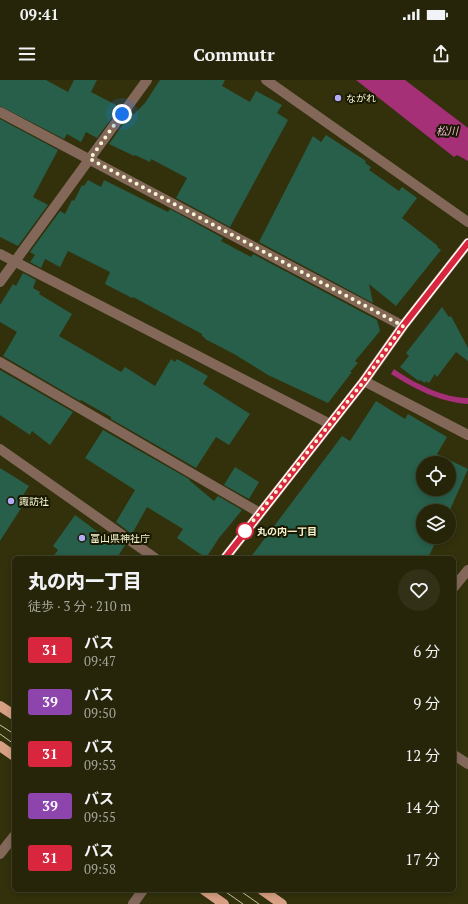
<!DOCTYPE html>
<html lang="ja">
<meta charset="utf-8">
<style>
body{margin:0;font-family:"PT Serif","Noto Sans JP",serif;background:#323117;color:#f1f3f6;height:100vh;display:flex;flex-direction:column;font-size:15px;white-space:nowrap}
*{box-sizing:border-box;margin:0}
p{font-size:13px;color:#a4a59c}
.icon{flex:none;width:22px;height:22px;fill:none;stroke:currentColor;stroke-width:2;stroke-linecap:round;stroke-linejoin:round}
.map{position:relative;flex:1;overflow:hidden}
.panel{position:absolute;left:12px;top:476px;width:444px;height:336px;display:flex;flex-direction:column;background:#262509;border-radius:6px;box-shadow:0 2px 6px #0003,0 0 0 1px #42422a}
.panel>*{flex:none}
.badge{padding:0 8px;border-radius:3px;font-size:14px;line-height:26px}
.tools{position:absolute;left:416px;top:376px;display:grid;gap:8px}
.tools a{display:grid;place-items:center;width:40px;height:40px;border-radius:50%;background:#262509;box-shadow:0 2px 6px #0003,0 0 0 1px #42422a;font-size:20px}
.you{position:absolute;width:20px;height:20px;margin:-10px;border:3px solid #fff;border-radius:50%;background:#1a73e8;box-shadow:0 0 0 6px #1a73e833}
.map>.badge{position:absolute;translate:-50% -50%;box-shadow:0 0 0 2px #fff}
.round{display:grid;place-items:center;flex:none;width:42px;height:42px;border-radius:21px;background:#323117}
.overview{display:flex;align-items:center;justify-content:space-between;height:68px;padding:0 16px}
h1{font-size:19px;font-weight:800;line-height:30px}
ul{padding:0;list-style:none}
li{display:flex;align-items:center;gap:12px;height:52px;padding:0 16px}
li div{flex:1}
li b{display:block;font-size:15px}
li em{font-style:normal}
li .badge{min-width:44px;font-weight:700;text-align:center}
.status{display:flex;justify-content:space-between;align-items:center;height:28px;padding:0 20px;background:#262509;direction:ltr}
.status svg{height:11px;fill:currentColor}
header{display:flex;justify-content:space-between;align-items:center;height:52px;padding:0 16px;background:#262509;font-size:18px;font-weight:800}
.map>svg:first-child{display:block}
</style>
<div class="status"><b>09:41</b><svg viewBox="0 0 49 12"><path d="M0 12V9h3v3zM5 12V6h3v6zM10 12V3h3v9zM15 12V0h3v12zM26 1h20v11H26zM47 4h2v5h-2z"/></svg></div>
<header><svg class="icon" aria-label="menu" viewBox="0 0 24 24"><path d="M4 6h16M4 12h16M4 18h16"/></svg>Commutr<svg class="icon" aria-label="share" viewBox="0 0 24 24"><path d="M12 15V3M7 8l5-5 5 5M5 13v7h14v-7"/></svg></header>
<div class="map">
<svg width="468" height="824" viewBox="0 0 468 824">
<rect width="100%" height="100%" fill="#32310c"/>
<path fill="#a53077" d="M356,0H405L468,48V81L457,75L454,77Z
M394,289C414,303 443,318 468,318V324C439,322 415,309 391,294Z"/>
<path fill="#275f4b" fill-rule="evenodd" d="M0,0H46L68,12L74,0H97L91,12L120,27L97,58L86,52L81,62L67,54L64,59L0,26Z
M160,0H225L222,6L250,22L256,11L282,25L277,33L288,40L230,147L176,118L187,98L151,79L150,82L135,75L134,76L109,64L131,33L134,34L145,23Z
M0,39L58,70L33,117L48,125L18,166L0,157Z
M326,55L366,81L365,83L371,87L369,90L399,111L402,107L417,118L402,138L438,166L437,167L441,170L396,226L369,204L373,223L259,162L313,56L321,62Z
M88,100L101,107L104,100L168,132L170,129L223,158L221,161L251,177L253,174L377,240L380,251L355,281L358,283L350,292H352L328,323L268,295L234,274L205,259V258L202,256V254L133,217L132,218L105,204L110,192L68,171L60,187L45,179L41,188L30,182L35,175L30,172L60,131L65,134L72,120L74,121L82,105L84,106Z
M23,193L36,200L33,208L40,212L39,214L72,234L59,256L121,292L125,287L155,306L171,279L175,282L177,279L208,296L203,304L250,334L229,365L216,357L196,388L111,339V337L81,320L80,321L3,276L17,252L0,242V225L13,204L16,206Z
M442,227L449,237L451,236L468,268V281L456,272L437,297L435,294L429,303L426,301L425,303L420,300L419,301L416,299L400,287L409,276L406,273Z
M0,290L73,332L50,365L32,351L30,355L0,335Z
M376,321L405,339L408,334L447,357L437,374L468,389L449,432V431H423V457H438L428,478H250L342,356L350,361ZM423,383H449V409H423Z
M103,350L189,399V400L214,421L218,416L242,430L219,458L206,478L177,458L183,449L147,427L132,454L116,442L135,410L85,378Z
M235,387L259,402L249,419L224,405Z
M0,388L29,406L20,420L25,422L0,461Z
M75,435L106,458L109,454L125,465L117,478H52L58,470L53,466Z"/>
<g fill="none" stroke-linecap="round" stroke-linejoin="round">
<path stroke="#83685a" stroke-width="10" d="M266,0L468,142
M0,32L403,246
M0,174L330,344
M0,202L147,0
M0,282L260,433
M364,301L468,355
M0,369L155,478
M454,507L468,490
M454,675L468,684
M0,774L14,756
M133,824L143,810"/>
<path stroke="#b28771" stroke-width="10" d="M225,478L364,301L403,246L468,163"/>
<path stroke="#d79f83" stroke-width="10" d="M0,626L14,635
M0,666L14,676
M204,810L224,824
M262,810L282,824"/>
<path stroke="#c6c6a2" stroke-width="1" d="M0,645L14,654
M0,654L14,664
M223,810L243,824
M239,810L259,824"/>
</g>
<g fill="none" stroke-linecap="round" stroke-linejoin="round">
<defs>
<path id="line" d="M225,478L364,301L403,246L468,163"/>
</defs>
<use href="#line" stroke="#fff" stroke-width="9"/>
<use href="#line" stroke="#d7263d" stroke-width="6"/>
<path stroke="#f6f6d3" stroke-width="4" stroke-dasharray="0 7.2" d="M122,34L90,79L403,246L364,301L245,451"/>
</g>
<g fill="#b3acf9" stroke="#191800" stroke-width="1.5">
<circle cx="338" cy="18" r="4"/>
<circle cx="11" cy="421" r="4"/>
<circle cx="82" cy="458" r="4"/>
</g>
<circle fill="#fff" stroke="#d7263d" stroke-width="2" cx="245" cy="451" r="8"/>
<g text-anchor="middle" stroke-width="4" stroke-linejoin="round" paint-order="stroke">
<g font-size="10" fill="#f6f6d3" stroke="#191800" text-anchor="start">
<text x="346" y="22">ながれ</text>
<text x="19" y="425">諏訪社</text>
<text x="90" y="462">富山県神社庁</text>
</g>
<g font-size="10" font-weight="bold" fill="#f6f6d3" stroke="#191800" text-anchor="start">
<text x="257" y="455">丸の内一丁目</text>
</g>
<g font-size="11" font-style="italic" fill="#f1b5d3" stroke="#191800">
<text x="447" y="55">松川</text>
</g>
</g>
</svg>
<div class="tools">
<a><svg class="icon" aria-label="locate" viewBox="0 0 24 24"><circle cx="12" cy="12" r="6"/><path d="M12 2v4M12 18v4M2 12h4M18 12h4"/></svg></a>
<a><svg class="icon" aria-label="layers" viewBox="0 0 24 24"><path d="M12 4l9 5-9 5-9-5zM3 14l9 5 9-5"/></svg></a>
</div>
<div class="you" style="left:122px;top:34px"></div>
<section class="panel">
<div class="overview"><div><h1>丸の内一丁目</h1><p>徒歩 · 3 分 · 210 m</p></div><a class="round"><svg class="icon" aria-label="heart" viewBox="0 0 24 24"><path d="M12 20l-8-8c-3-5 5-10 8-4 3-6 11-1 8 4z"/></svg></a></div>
<ul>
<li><span class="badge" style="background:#d7263d;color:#fff">31</span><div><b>バス</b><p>09:47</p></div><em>6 分</em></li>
<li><span class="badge" style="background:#8e44ad;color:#fff">39</span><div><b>バス</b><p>09:50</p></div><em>9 分</em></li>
<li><span class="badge" style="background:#d7263d;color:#fff">31</span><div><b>バス</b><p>09:53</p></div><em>12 分</em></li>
<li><span class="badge" style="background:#8e44ad;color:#fff">39</span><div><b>バス</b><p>09:55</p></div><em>14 分</em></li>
<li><span class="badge" style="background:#d7263d;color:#fff">31</span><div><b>バス</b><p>09:58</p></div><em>17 分</em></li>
</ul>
</section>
</div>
